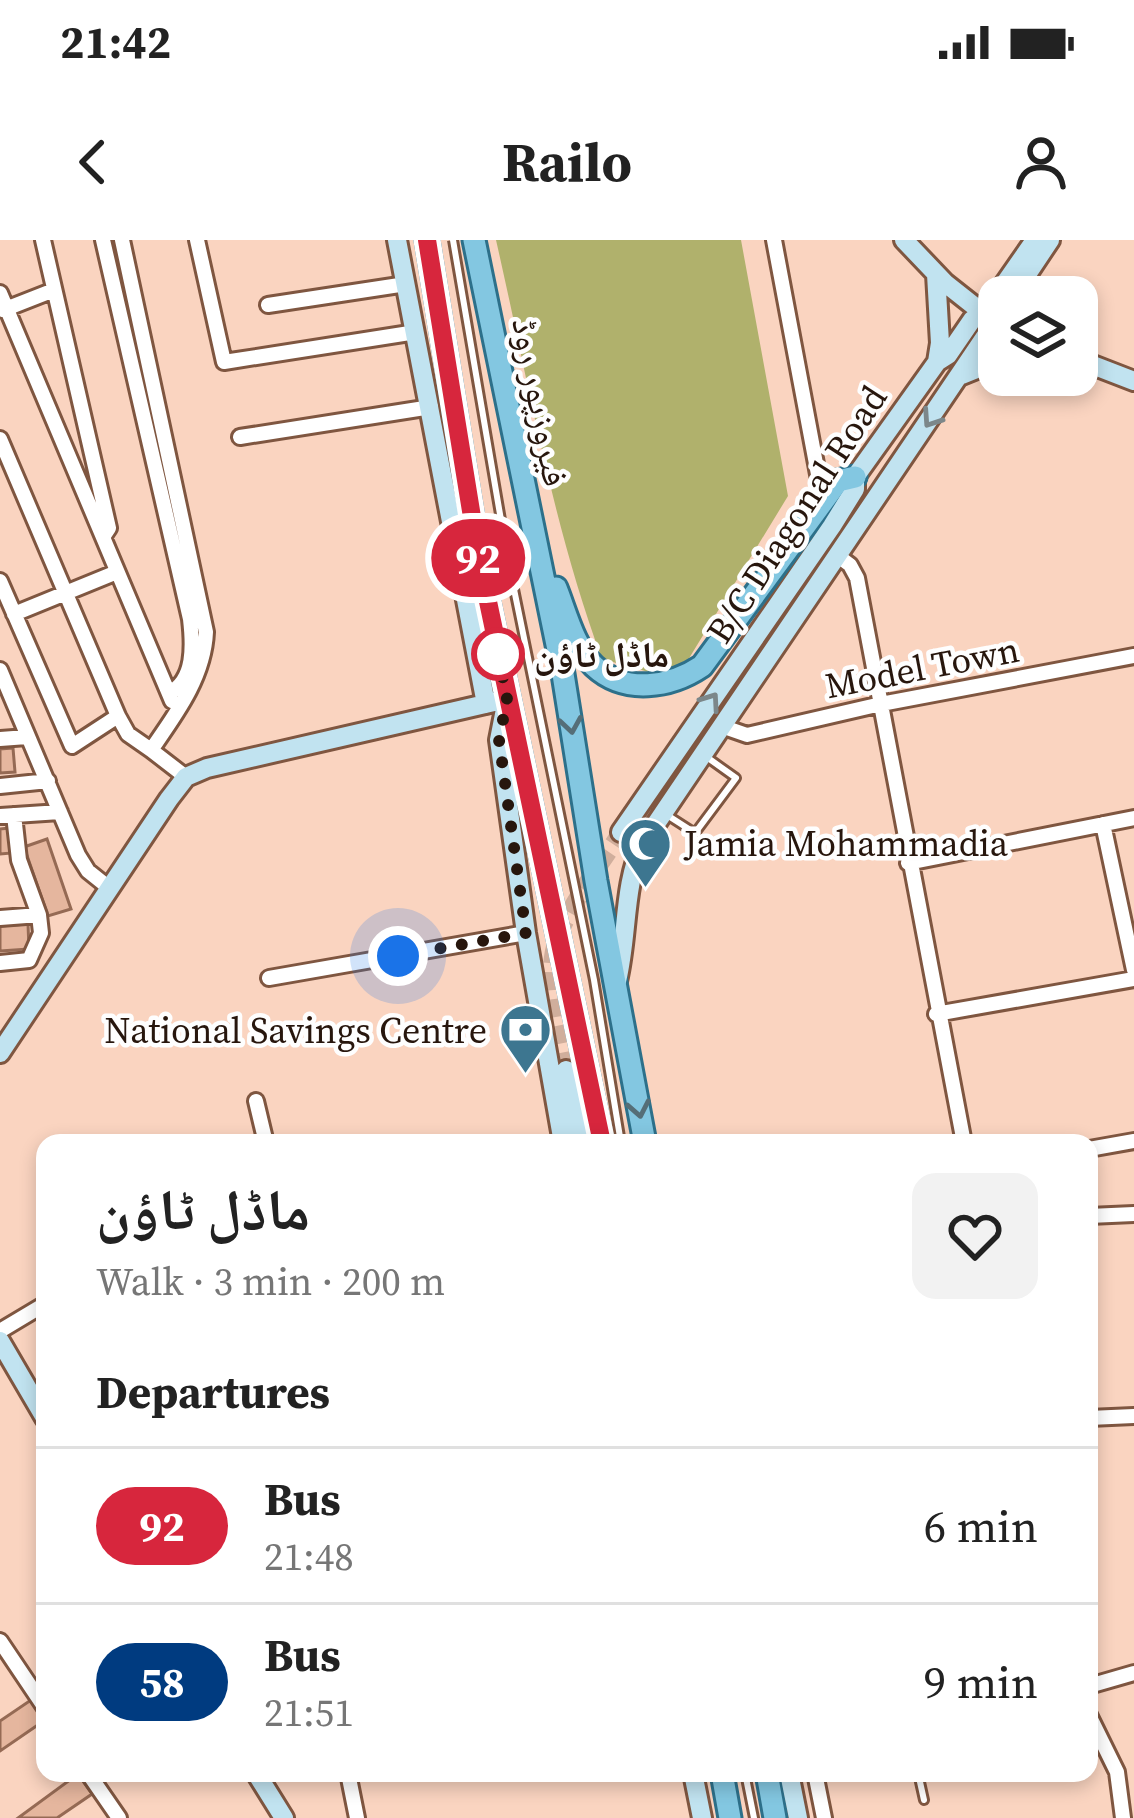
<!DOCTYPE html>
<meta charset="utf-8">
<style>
body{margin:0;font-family:"Source Serif 4","Noto Naskh Arabic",serif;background:#f2f2f2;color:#222;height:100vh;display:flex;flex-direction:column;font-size:45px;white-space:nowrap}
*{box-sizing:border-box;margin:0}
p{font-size:39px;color:#767676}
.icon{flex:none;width:66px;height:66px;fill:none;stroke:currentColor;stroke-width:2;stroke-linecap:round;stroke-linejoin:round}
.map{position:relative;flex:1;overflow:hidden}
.panel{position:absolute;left:36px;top:894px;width:1062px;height:648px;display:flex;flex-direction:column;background:#fff;border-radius:24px;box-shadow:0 6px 18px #0003}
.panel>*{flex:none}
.badge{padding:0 24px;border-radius:39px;font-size:42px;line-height:78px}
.controls{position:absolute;left:978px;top:36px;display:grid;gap:24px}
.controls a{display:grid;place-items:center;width:120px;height:120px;border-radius:24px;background:#fff;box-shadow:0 6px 18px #0003;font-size:60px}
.you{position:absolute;width:60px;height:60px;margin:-30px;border:9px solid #fff;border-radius:50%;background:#1a73e8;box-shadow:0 0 0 18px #1a73e833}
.map>.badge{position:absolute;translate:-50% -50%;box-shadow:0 0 0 6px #fff}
h2{padding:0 60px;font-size:45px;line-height:108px}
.round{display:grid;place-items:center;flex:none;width:126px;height:126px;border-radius:24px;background:#f2f2f2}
.head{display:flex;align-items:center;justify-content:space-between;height:204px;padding:0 60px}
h1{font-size:57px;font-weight:700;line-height:90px}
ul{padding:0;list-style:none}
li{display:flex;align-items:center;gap:36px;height:156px;padding:0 60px;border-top:3px solid #e0e0e0}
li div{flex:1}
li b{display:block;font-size:45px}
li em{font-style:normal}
li .badge{min-width:132px;font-weight:700;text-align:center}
.status{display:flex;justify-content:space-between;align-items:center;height:84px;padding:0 60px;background:#fff;direction:ltr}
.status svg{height:33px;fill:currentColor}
header{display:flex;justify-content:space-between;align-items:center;height:156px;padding:0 60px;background:#fff;font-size:54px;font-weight:700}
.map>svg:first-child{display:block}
</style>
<div class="status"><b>21:42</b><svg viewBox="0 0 49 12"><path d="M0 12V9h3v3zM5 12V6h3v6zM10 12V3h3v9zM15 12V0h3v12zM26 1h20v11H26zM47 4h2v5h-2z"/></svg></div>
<header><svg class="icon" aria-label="back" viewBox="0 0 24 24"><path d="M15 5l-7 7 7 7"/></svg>Railo<svg class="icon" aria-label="person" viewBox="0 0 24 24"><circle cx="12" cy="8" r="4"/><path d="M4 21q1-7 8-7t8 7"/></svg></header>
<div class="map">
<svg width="1134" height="1578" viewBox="0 0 1134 1578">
<rect width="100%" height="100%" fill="#fad4c0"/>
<path fill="#b0b16c" d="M496,0H741L788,256L688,420L663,436L602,419C552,284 528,140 496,0Z"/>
<path fill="#e5b69e" stroke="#956a54" stroke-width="3" d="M13,508L15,532L0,533V509Z
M10,588L12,613L0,614V589Z
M47,599L71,669L48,676L24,607Z
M28,684L29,709L0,711V686Z
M31,1460L45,1480L0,1511V1481Z
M78,1534L92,1554L57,1578H18Z"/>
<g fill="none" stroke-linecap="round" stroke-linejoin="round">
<path stroke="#d0ae9c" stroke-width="18" stroke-dasharray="18 9" stroke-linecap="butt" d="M566,830C560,794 548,753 553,717C558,677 600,627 621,592"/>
<defs>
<path id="lane" d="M667,575L695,593L736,538L708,518
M745,1533L754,1578
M918,1533L924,1560"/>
<path id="street" d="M43,0L109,288L103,297
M103,0L190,379C193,405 195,440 169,453
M122,0L206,392C204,437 176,474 151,510L186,537
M197,0L224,122L416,92
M774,0L823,261
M0,53L172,461
M268,65L406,44
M3,70L54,50
M240,197L431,167
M0,199L118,476L128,494L151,510
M838,316L850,325L857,338L964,903
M0,341L72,506L118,476
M14,374L117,332
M0,430L78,615L88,631L108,647
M724,487L747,495L881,464L1134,416
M0,499L27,497
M0,546L48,541
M0,576L60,572
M1103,584L1134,730
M908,623L1134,578
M0,678L39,675
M0,723L29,720L41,693L39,675L19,620L14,575
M269,738L526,693
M936,774L1134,739
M256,861L266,903
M1089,909L1134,901
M1089,976L1134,974
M0,1091L45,1064
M1089,1178L1134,1176
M0,1401L45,1468
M1089,1446L1134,1433
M1089,1475L1117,1532L1123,1578
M88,1533L119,1578
M348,1533L357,1578
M815,1533L824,1578"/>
<path id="secondary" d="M397,0L486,464
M904,0L945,43L988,77
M936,34L940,103L937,122
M1012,57L1050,0
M1077,119L1134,141
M962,135L999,120
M621,592L832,286L855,249V237L937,122L948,115L972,80L987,69L1035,0
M617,741C628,696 623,645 643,603L999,76
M0,813L169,559L186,537L207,528L507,459L499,500L526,693L563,903
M566,830L580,903
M0,1101L45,1178
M256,1533L284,1578
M693,1533L702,1578
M789,1533L798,1578"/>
<path id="primary" d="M427,0L478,314L602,903
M474,0L563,434L596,641L645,903
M556,348C566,373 574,407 594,426C625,455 671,447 702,426L838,241L855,237
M722,1533L730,1578
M767,1533L775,1578"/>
</defs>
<use href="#lane" stroke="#7f5640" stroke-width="12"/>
<use href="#street" stroke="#7f5640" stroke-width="20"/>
<use href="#secondary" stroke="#7f5640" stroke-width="24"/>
<use href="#primary" stroke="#2d708a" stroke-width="27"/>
<use href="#lane" stroke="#fff" stroke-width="6"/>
<use href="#street" stroke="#fff" stroke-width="14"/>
<use href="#secondary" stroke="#c1e3f0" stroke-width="18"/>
<use href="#primary" stroke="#83c7e1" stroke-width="21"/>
<defs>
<path id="lane-bridge" d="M453,0L507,315L594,740L621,903"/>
</defs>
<use href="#lane-bridge" stroke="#7f5640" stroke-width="12" stroke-linecap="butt"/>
<use href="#lane-bridge" stroke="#fff" stroke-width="6"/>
</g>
<defs><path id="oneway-chevron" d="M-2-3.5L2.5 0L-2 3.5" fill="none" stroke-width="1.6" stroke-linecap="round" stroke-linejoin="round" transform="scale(3)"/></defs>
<g stroke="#7c878a">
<use href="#oneway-chevron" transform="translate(931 179) rotate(124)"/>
<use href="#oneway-chevron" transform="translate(711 461) rotate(-55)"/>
</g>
<g stroke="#556e77">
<use href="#oneway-chevron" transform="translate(571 485) rotate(81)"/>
<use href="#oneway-chevron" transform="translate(639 869) rotate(79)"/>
</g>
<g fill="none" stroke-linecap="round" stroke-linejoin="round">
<defs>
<path id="line" d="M427,0L478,314L602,903"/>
</defs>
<use href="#line" stroke="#fff" stroke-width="27"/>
<use href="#line" stroke="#d7263d" stroke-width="18"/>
<path stroke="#27160d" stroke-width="12" stroke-dasharray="0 21.6" d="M398,716L526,693L499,500L507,459L498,414"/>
</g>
<defs>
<symbol id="mosque-pin" viewBox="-11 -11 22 30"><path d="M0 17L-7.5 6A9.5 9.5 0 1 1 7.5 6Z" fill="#3d7690" stroke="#fefefe"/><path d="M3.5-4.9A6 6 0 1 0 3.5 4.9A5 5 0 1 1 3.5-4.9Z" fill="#fff"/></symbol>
<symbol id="bank-pin" viewBox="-11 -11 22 30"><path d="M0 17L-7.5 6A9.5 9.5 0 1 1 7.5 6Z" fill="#3d7690" stroke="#fefefe"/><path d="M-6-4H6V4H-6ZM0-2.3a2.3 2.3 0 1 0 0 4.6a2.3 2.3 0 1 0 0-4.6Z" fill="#fff"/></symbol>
</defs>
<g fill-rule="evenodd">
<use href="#mosque-pin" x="616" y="574" width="59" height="81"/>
<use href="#bank-pin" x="496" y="760" width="59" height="81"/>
</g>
<circle fill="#fff" stroke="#d7263d" stroke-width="6" cx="498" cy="414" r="24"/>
<g text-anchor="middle" stroke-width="9" stroke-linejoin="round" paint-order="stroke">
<g font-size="36" fill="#27160d" stroke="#fefefe">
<text transform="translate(541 162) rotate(79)" y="13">فیروزپور روڈ</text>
<text transform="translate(796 274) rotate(-57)" y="13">B/C Diagonal Road</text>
<text transform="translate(922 427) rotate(-11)" y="13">Model Town</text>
</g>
<g font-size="36" font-weight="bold" fill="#27160d" stroke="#fefefe" text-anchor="start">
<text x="534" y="427">ماڈل ٹاؤن</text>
</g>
<g font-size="36" fill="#27160d" stroke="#fefefe" text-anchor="start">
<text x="684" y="616">Jamia Mohammadia</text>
<text x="487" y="803" text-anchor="end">National Savings Centre</text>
</g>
</g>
</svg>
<div class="controls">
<a><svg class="icon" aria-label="layers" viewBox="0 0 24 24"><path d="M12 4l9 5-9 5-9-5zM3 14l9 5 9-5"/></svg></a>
</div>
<div class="you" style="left:398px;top:716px"></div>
<b class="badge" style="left:478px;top:318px;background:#d7263d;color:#fff">92</b>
<section class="panel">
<div class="head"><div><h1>ماڈل ٹاؤن</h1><p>Walk · 3 min · 200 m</p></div><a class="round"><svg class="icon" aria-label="heart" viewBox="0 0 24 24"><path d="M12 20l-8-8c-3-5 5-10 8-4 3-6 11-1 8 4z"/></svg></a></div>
<h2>Departures</h2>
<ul>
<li><span class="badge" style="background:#d7263d;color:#fff">92</span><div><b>Bus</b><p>21:48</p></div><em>6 min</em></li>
<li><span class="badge" style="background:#003b80;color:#fff">58</span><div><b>Bus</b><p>21:51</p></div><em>9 min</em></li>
</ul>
</section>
</div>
